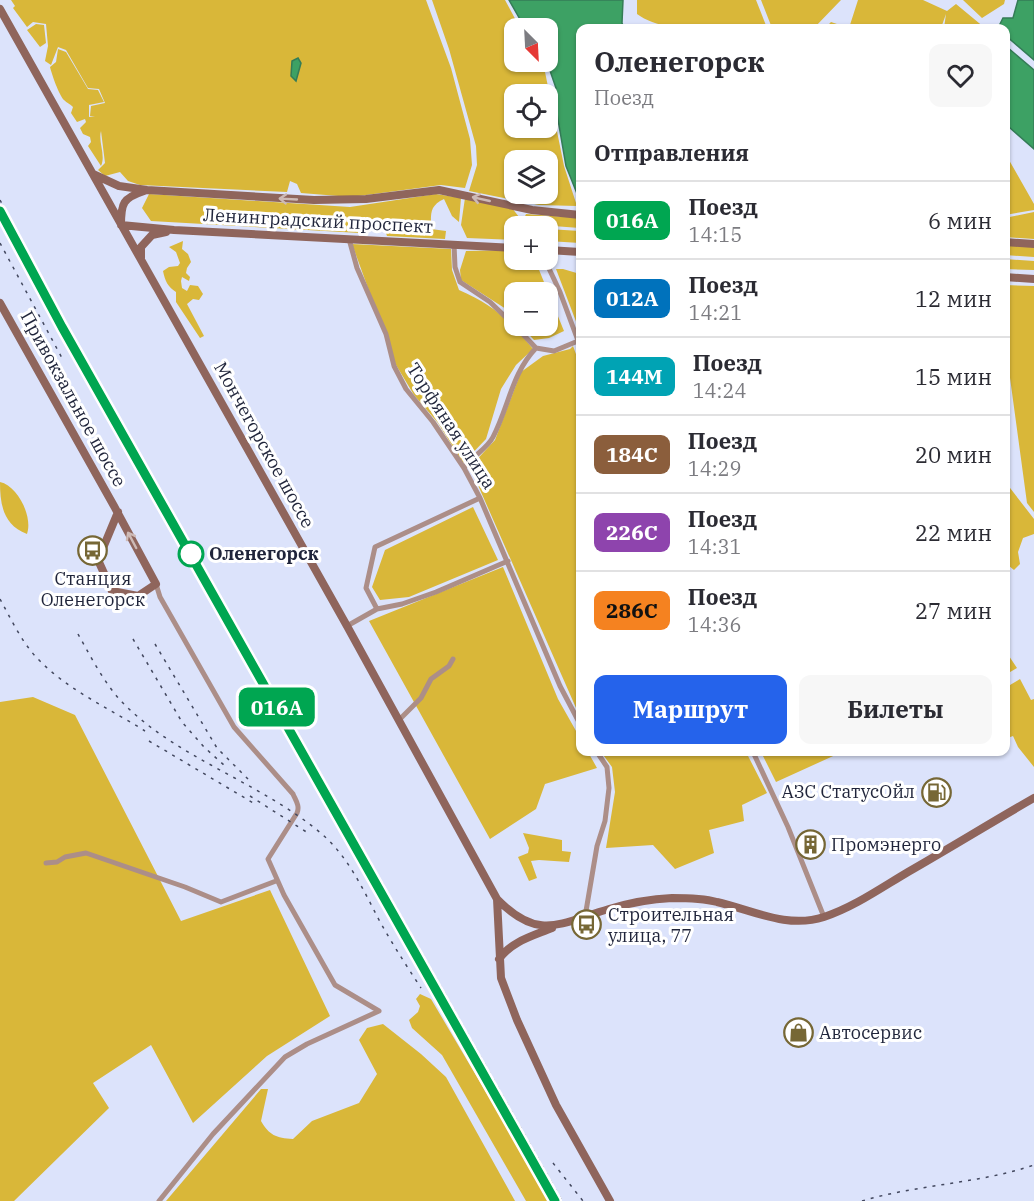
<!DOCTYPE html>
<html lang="ru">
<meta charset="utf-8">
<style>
body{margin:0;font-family:"IBM Plex Serif",serif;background:#f7f7f7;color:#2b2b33;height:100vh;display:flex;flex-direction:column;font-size:22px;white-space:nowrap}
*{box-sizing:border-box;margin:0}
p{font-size:20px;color:#7c7c81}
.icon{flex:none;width:33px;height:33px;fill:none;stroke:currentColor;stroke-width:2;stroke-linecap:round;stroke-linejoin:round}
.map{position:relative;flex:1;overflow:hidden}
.details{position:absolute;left:576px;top:24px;width:434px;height:732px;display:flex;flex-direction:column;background:#fff;border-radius:12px;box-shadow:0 2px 4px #0004}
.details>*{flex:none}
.badge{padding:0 12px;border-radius:9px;font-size:21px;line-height:39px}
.needle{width:39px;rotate:156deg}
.fabs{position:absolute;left:504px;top:18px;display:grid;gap:12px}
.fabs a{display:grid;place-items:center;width:54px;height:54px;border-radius:12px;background:#fff;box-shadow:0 2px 4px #0004;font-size:30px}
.map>.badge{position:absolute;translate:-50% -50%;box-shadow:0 0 0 3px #fff}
h2{padding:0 18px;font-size:22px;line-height:54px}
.round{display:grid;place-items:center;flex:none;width:63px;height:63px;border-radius:12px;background:#f7f7f7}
.headline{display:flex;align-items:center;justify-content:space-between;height:102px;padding:0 18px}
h1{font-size:28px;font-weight:800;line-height:45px}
.action{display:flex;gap:12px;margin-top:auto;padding:12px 18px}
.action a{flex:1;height:69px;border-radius:12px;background:#2563eb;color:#fff;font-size:24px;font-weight:800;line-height:69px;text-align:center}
.action a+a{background:#f7f7f7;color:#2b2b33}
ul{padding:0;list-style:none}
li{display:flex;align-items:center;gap:18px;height:78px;padding:0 18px;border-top:2px solid #e1e1e2}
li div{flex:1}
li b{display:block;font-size:22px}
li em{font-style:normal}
li .badge{min-width:66px;font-weight:700;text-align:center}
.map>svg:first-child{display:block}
</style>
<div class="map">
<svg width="1034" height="1201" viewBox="0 0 1034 1201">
<rect width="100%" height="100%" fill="#dce3fb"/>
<path fill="#d9b739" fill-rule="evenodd" d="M11,0H426L451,68L470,139L472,165L465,188L441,185L351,197L301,193L297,184L290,181L287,192L140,185L128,181L120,172L105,176L98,170L105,163L101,131C98,142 106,155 101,166L88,146L91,142L90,137L83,134L80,128L86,122L85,119L77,122L71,113L73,107C70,104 67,103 64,100C59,95 52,75 50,67L56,62L58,49L66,52L88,89L98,90L104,102L89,105V117L95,116H90L91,106L105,103L99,89L88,88L66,50L58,47L51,65L45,61L48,46L46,24L33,22L27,27L13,8L15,6Z
M432,0H505L520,28H514V62H543L564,166L577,206L539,205L469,191L477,165L476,146L449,49ZM514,94H548V128H514ZM514,160H548V194H514Z
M637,0H756L767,28C730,29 667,36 637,14Z
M761,0H841L814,28H772Z
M858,0H923L947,11L956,4L985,28H944L946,14L941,28H825L831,22L849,28Z
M963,0H1005L1004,4L982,18Z
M36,24L44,25L46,43L40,47L27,30Z
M1005,153L1034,204V210L1005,215Z
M149,194L350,207L436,194L461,198L459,222L452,216L444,199C429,206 431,214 431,229L446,231L445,239L387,236L382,221H364L360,233L151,221L142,208Z
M465,198L512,208L519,217V226H514V240L467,238L461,225Z
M1034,212V239L1005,237V218Z
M526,214L580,218V228L526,224L523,221Z
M548,229L580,231V243L548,241Z
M183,241L182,249L188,254L191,262L187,268L186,273L190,277L189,281L182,277L181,281L182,288L187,291L190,285L198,286L203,294L199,300L193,299L187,304L204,336L200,338L176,302V292C168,287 165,281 163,271L169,267L178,266L180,263L176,252L169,247Z
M352,244L451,249L452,270L459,290C494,305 509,320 533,349L516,365L501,389L486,439L463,463L438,423L414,395L396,365Z
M1005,245L1034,247V257L1005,255Z
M514,250V260H535L564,331L549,338L534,340L521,326H548V292H514V318L506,309L461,280L460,270L466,251Z
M1005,259L1034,261V270L1005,269Z
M556,269H563L580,274V332Z
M1005,285L1034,286V512L1027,503L1005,341Z
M573,346L580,365V717L470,467L495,440L521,372L543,356L570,349Z
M1005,475L1007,484L1034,519V534L1023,538L1018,552L1020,564L1014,570L1009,566L1005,569Z
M0,482C18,486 33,517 27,534C3,525 0,504 0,482Z
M473,507L498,560L409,597L380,600L372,587L385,550Z
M503,567L558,699L580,738V752H588L597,768L545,784L536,809L490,839L369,621Z
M1005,650L1017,668L1005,675Z
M1020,679L1031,700L1034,699V767L1018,747L1013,736L1005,739V688Z
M33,697L75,715L181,921L270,890L330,1016L267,1056L193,1123L151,1045L93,1083L109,1108L14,1201H0V702Z
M601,752H746L767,793L742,805L744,821L709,830L714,853L675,869L653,845L606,848L615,792L612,767Z
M761,752H842L776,782Z
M523,833L562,840V851L571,852L569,862L539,860L531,861L537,878L529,881L518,857L528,853L529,848Z
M420,994L431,999L550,1201H526L442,1055L412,1028L409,1020L418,1012L420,1006L416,999Z
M383,1024L421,1054L446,1077L515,1201H166L261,1089H268L261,1121C269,1135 276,1138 293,1139L312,1121L359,1103L377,1074L359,1040L367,1028Z"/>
<path fill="#3da164" stroke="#347c57" stroke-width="1.5" d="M509,0H623L622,23L624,28H580V201L566,166L556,108V88L547,62L548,28H525Z
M1018,0H1034V60L1005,35V28H1000L999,26L1003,18H1013Z
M1007,47L1034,70V149L1009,127L1005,117V48Z
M298,58L301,63L296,81L291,76L292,61Z"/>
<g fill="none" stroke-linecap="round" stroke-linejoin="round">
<path stroke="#ac8e88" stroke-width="5" d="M349,239L357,268L386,334L394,366L406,389L433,422L464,468L480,498L560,686L580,724
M454,244L455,267L460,282L490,302L514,325
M545,260L560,292L580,346
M515,326L536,348
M464,468C472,456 487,449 493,437C509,406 512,373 536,348L554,351L578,341
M156,584L160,597L234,727L293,794C296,801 300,806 297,813L268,859L284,895L335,985L379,1011
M377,609L366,588L375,547L480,498
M347,626L377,609L402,604L436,592L508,561
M399,720L421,698L431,679L449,666L453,659
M753,752L788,827L824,917
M46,863L57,862L65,857L86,853L185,887L221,902L276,881
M585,917L597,846L605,821L609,788L607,767L597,752
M159,1201L213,1134L285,1057L307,1044L379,1011"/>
<path stroke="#8f655c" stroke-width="8" d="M0,9L347,626L497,899C539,942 560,923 609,909C629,903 651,899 672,898C687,898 702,898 717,902C752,910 787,929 824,917C854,907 881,888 908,872C950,848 992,822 1034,798
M93,174L119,186L147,190L314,200L366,199L439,190L532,210L580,215
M144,191C123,198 121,203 121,225L174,230L514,248
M1005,242L1034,244
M548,250L580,252
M141,258V247L152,235L166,232
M1005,277L1034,279
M0,303L114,506L156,584L138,596L112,591L98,560L118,512
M497,899L501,978L517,1020L556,1105L610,1201
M499,959C512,941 533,936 552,928"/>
<path stroke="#43485f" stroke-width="1.5" stroke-dasharray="3 6" stroke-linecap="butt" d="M0,200L55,304L562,1201
M0,243L62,358
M0,599C11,619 21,641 37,658C67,690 109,708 145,731
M78,634C91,657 104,683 122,702C177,759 263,783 323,835C348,857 363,889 378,918C391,942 406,965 421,988
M133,639L182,722L204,747L225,766
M155,644L217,748L248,779
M149,741L255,804
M250,796L308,833
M553,1163L583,1201
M862,1201C919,1184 978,1184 1034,1165"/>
</g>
<defs><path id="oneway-shaft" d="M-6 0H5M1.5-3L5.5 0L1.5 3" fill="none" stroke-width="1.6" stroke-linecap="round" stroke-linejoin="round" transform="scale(1.5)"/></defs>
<g stroke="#cdbab6">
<use href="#oneway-shaft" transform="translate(288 199) rotate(-177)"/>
<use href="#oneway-shaft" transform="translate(481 199) rotate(-167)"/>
<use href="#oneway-shaft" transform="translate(132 540) rotate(-118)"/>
</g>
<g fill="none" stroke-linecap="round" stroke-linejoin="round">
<defs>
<path id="line" d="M0,211L62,327L555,1201"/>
</defs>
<use href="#line" stroke="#fff" stroke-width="14"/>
<use href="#line" stroke="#00a651" stroke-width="9"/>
</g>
<defs>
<symbol id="bus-ring" viewBox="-11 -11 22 22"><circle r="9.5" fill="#fff" stroke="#766735" stroke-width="1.5"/><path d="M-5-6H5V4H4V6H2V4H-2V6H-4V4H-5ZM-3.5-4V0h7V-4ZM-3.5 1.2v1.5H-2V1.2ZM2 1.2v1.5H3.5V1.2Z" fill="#766735"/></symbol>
<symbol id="fuel-ring" viewBox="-11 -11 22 22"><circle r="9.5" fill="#fff" stroke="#766735" stroke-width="1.5"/><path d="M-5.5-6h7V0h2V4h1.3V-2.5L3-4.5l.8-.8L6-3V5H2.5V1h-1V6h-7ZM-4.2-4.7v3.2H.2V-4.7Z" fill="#766735"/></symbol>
<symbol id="building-ring" viewBox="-11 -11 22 22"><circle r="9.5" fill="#fff" stroke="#766735" stroke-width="1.5"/><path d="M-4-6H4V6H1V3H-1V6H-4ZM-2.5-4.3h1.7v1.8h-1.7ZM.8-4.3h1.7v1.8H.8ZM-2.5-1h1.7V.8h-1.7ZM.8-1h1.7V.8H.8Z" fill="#766735"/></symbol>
<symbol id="shop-ring" viewBox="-11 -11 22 22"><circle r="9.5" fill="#fff" stroke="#766735" stroke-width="1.5"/><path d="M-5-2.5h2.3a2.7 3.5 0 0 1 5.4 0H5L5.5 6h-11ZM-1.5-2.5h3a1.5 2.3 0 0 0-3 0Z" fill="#766735"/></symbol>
</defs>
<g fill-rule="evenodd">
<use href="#bus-ring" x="76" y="534" width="33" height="33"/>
<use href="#fuel-ring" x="920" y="776" width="33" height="33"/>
<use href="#building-ring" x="794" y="828" width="33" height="33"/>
<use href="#bus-ring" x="570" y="908" width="33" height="33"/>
<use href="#shop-ring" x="782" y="1016" width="33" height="33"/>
</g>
<circle fill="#fff" stroke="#00a651" stroke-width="3" cx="191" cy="554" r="12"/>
<g text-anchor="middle" stroke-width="6" stroke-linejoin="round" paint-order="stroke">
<g font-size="18" fill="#1f243a" stroke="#fff">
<text transform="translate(318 221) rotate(3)" y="6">Ленинградский проспект</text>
<text transform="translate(73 399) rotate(61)" y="6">Привокзальное шоссе</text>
<text transform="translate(451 426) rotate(57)" y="6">Торфяная улица</text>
<text transform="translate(264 445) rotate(61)" y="6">Мончегорское шоссе</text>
</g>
<g font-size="18" font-weight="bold" fill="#1f243a" stroke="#fff" text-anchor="start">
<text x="209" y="560">Оленегорск</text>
</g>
<g font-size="18" fill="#1f243a" stroke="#fff" text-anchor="start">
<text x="93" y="585" text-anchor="middle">Станция<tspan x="93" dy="21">Оленегорск</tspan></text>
<text x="915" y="798" text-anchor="end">АЗС СтатусОйл</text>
<text x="831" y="851">Промэнерго</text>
<text x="608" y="921">Строительная<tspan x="608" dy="21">улица, 77</tspan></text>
<text x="819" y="1039">Автосервис</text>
</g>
</g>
</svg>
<div class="fabs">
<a><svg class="needle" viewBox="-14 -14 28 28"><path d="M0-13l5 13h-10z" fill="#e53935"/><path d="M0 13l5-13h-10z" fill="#7c7c81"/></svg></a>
<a><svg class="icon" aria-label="locate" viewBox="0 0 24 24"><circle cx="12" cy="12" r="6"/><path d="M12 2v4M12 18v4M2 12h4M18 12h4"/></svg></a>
<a><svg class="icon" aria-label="layers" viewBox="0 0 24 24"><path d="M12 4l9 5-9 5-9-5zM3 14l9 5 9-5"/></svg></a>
<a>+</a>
<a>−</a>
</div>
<b class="badge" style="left:277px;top:707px;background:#00a651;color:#fff">016А</b>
<section class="details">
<div class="headline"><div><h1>Оленегорск</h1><p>Поезд</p></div><a class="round"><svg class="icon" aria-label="heart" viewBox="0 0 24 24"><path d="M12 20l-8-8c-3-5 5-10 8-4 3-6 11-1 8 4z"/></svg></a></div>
<h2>Отправления</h2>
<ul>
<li><span class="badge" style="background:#00a651;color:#fff">016А</span><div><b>Поезд</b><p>14:15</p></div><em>6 мин</em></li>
<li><span class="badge" style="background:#0072bc;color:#fff">012А</span><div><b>Поезд</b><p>14:21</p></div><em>12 мин</em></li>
<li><span class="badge" style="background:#00a3b4;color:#fff">144М</span><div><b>Поезд</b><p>14:24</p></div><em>15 мин</em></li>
<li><span class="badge" style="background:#8b5e3c;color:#fff">184С</span><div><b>Поезд</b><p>14:29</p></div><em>20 мин</em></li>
<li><span class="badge" style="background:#8e44ad;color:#fff">226С</span><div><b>Поезд</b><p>14:31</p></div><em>22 мин</em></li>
<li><span class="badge" style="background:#f58220;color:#111">286С</span><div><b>Поезд</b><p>14:36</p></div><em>27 мин</em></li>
</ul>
<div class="action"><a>Маршрут</a><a>Билеты</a></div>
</section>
</div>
